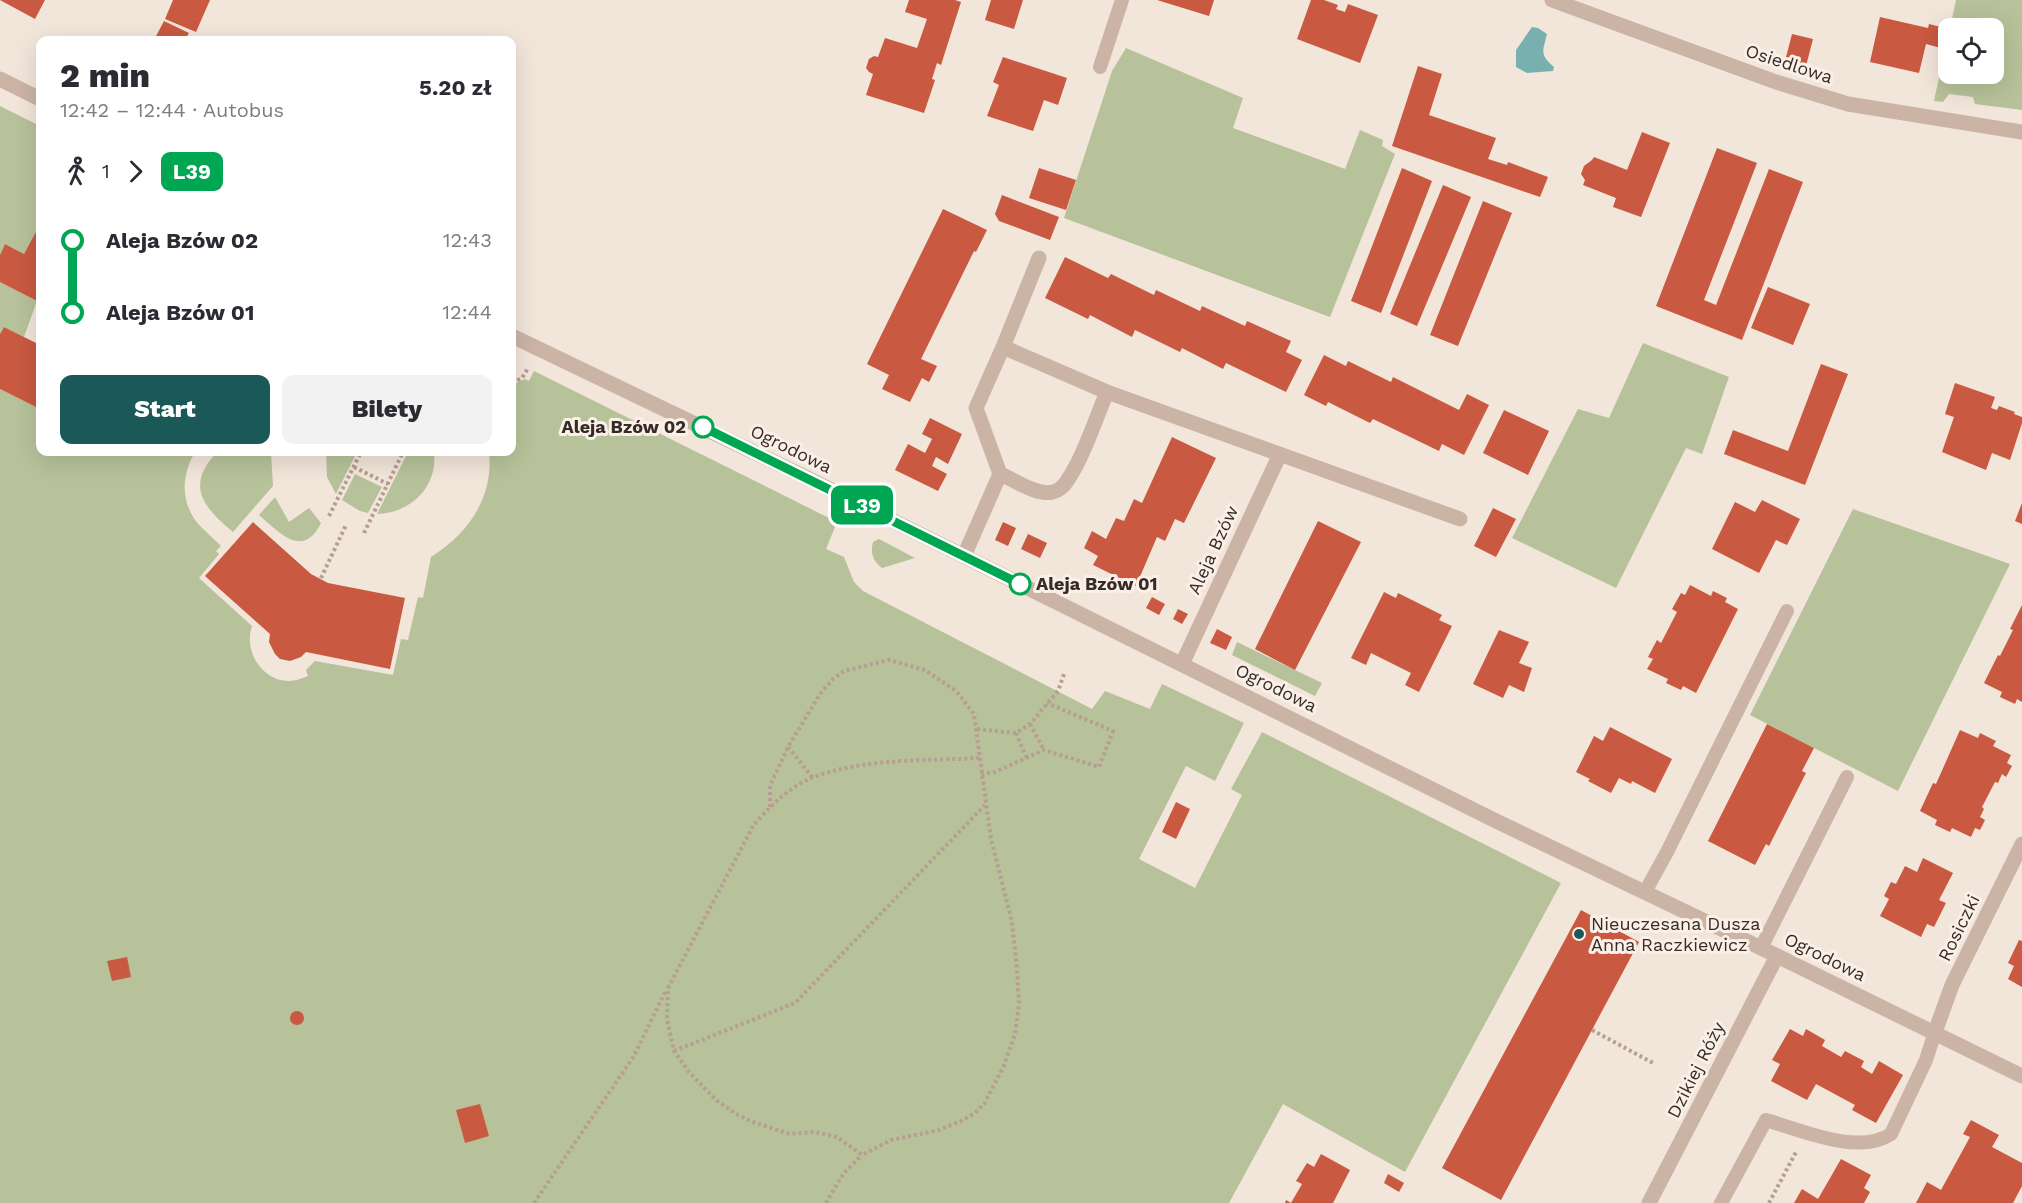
<!DOCTYPE html>
<html lang="pl">
<meta charset="utf-8">
<style>
body{margin:0;font-family:"Work Sans",sans-serif;background:#f2f2f3;color:#2b2b33;height:100vh;display:flex;flex-direction:column;font-size:22px;white-space:nowrap}
*{box-sizing:border-box;margin:0}
p{font-size:20px;color:#7c7c81}
.icon{flex:none;width:33px;height:33px;fill:none;stroke:currentColor;stroke-width:2;stroke-linecap:round;stroke-linejoin:round}
.map{position:relative;flex:1;overflow:hidden}
.sheet{position:absolute;left:36px;top:36px;width:480px;height:420px;display:flex;flex-direction:column;background:#fff;border-radius:12px;box-shadow:0 6px 24px #0002}
.sheet>*{flex:none}
.badge{padding:0 12px;border-radius:9px;font-size:21px;line-height:39px}
.tools{position:absolute;left:1938px;top:18px;display:grid;gap:12px}
.tools a{display:grid;place-items:center;width:66px;height:66px;border-radius:12px;background:#fff;box-shadow:0 6px 24px #0002;font-size:30px}
.map>.badge{position:absolute;translate:-50% -50%;box-shadow:0 0 0 3px #fff}
.legs{display:flex;align-items:center;gap:9px;height:66px;padding:0 24px;font-size:20px}
.legs p{margin-inline-start:auto}
.headline{display:flex;align-items:center;justify-content:space-between;height:102px;padding:0 24px}
h1{font-size:33px;font-weight:800;line-height:45px}
.button{display:flex;gap:12px;margin-top:auto;padding:12px 24px}
.button a{flex:1;height:69px;border-radius:12px;background:#1b5959;color:#fff;font-size:24px;font-weight:800;line-height:69px;text-align:center}
.button a+a{background:#f2f2f3;color:#2b2b33}
ul{padding:0 24px;list-style:none}
li{display:flex;align-items:center;gap:21px;height:72px;font-size:22px}
li i{display:grid;place-items:center;width:9px;height:100%;margin:0 8px;background:currentColor}
li i::after{content:'';width:15px;height:15px;margin:-8px;border:4px solid;border-radius:50%;background:#fff}
li p{margin-inline-start:auto}
li:first-child i{background:linear-gradient(#0000 50%,currentColor 0)}
li:last-child i{background:linear-gradient(currentColor 50%,#0000 0)}
.map>svg:first-child{display:block}
</style>
<div class="map">
<svg width="2022" height="1203" viewBox="0 0 2022 1203">
<rect width="100%" height="100%" fill="#f2e5da"/>
<path fill="#b7c29a" d="M1956,0H2022V110L1975,104L1973,97L1949,94L1943,102L1934,101L1948,36V74H1994V28H1950Z
M1126,48L1243,98L1233,128L1345,169L1360,130L1383,140L1382,146L1395,154L1330,317L1064,218L1112,71Z
M0,106L40,126V224L24,254L5,244L0,255Z
M0,282L37,301L24,337L4,327L0,334Z
M1643,343L1729,377L1702,454L1686,448L1616,588L1512,538L1578,409L1609,418Z
M534,371L837,522L826,549L844,557L854,582L863,591L1092,709L1105,691L1150,709L1162,684L1244,723L1215,781L1186,766L1139,859L1195,888L1242,795L1231,789L1262,732L1561,883L1405,1172L1283,1104L1229,1203H0V389L40,409V452H195C181,476 180,504 200,526C207,533 214,539 221,546L216,551L219,554L199,578L252,626C243,651 262,681 289,681C296,681 302,678 308,676L306,670L315,661L393,675L401,639L408,640L418,597L423,598L431,557C468,534 494,497 489,452H512V385L525,379L529,381Z
M217,452H271L273,486L233,532C203,507 185,486 217,452Z
M326,452H357L336,494L327,477Z
M408,452H434C438,487 411,513 377,514Z
M355,474L382,487L368,513L360,511L342,500Z
M275,497L289,522L309,508L321,523C303,560 279,532 259,515Z
M1853,509L2010,564L1898,791L1750,715Z
M879,539L915,558L882,568C873,561 870,553 873,542Z
M1237,642L1322,683L1315,696L1232,655Z"/>
<path fill="#78b0af" d="M1532,27L1538,28L1547,34C1543,51 1539,54 1554,67L1553,71L1527,73L1516,67V50Z"/>
<path fill="#c95941" d="M0,0H45L35,19Z
M173,0H210L196,32L165,19Z
M909,0H955L961,2L941,65L937,63L932,79L935,80L924,113L866,95L873,74L869,72L866,68L869,59L874,56L878,57L885,38L917,48L927,19L905,12Z
M991,0H1023L1014,29L985,20Z
M1157,0H1214L1209,16Z
M1311,0H1324L1338,5L1336,9L1345,12L1348,4L1378,15L1360,63L1297,39Z
M1880,17L1928,28L1929,24L1945,28L1941,48L1926,44L1919,73L1870,62Z
M164,21L189,33L185,40H154Z
M1792,34L1813,39L1806,66L1785,61Z
M1003,57L1067,78L1058,105L1044,100L1033,131L987,116L999,85L993,82Z
M1418,66L1442,74L1429,115L1496,138L1488,159L1507,165L1508,162L1548,177L1540,197L1392,146Z
M1642,132L1670,143L1641,217L1613,207L1616,198L1583,185L1585,180L1581,174L1584,166L1592,160L1594,157L1627,170Z
M1717,148L1757,163L1704,300L1716,305L1769,169L1803,182L1742,340L1656,306Z
M1039,168L1076,180L1066,210L1029,198Z
M1402,168L1432,181L1381,313L1351,301Z
M1443,185L1471,197L1417,326L1390,314Z
M1002,195L1059,217L1050,240L999,221L995,214Z
M1483,201L1512,213L1458,346L1430,335Z
M943,209L987,230L976,252L974,251L921,359L937,366L929,382L922,378L910,402L882,389L889,375L867,364Z
M40,224V295L37,301L0,282V255L5,244L24,254Z
M1065,257L1108,278L1111,274L1154,295L1156,290L1200,311L1202,306L1245,326L1247,321L1291,341L1286,352L1302,360L1286,392L1226,363L1223,369L1182,348L1180,352L1135,330L1132,337L1090,315L1088,319L1045,298Z
M1768,287L1810,304L1793,345L1751,328Z
M4,327L40,345V409L0,389V334Z
M1324,355L1346,366L1348,361L1391,382L1393,377L1459,410L1467,394L1489,405L1464,455L1442,444L1439,451L1373,419L1370,423L1328,402L1326,406L1304,395Z
M1821,364L1848,374L1805,485L1724,454L1733,430L1788,451Z
M1955,383L1995,397L1991,408L1997,410L1999,406L2015,412L2014,414L2022,417V423L2010,460L1992,453L1986,470L1942,452L1954,417L1945,414Z
M1504,410L1549,431L1528,475L1483,453Z
M930,418L962,434L948,464L936,457L932,466L947,474L938,491L895,470L908,444L925,453L932,439L922,434Z
M1172,437L1216,458L1184,523L1175,519L1165,541L1157,537L1136,586L1093,565L1098,556L1084,548L1092,531L1106,539L1116,518L1124,521L1134,499L1142,503Z
M1762,500L1800,519L1787,545L1776,540L1759,573L1712,549L1735,502L1755,512Z
M2022,503V524L2015,521Z
M1493,508L1516,519L1496,557L1474,546Z
M1318,521L1361,542L1295,670L1255,649Z
M253,522L311,574L328,583L405,598L390,669L306,652L301,657L290,661L280,659L275,654L269,642L270,634L205,576Z
M1003,522L1016,528L1008,546L995,540Z
M1028,534L1047,543L1040,558L1021,549Z
M1690,585L1711,596L1713,591L1727,598L1725,602L1738,609L1696,693L1683,686L1681,690L1666,683L1668,679L1647,669L1653,659L1648,657L1657,640L1661,643L1677,612L1672,609L1681,593L1685,595Z
M1384,592L1396,598L1398,593L1442,615L1439,620L1452,626L1419,692L1405,685L1411,673L1371,653L1366,665L1351,658Z
M1152,597L1165,604L1159,615L1146,608Z
M2022,605V702L2017,699L2015,704L2000,697L2002,692L1984,683L1998,655L2000,656L2013,630L2010,629Z
M1178,609L1188,614L1182,624L1173,619Z
M1217,629L1232,637L1226,650L1210,643Z
M1499,630L1529,642L1519,663L1532,668L1524,692L1509,685L1503,698L1473,684Z
M1767,724L1814,748L1802,771L1806,773L1769,846L1766,844L1755,865L1708,841Z
M1610,727L1672,759L1655,793L1632,781L1631,784L1619,778L1611,793L1588,781L1590,779L1576,772L1594,736L1603,741Z
M1960,730L1978,738L1980,733L1996,741L1993,746L2011,755L2007,763L2012,766L2006,777L2002,774L1998,783L1995,782L1982,807L1984,809L1980,817L1985,820L1980,830L1975,828L1971,837L1952,828L1950,832L1935,825L1937,820L1920,811L1933,783L1936,784Z
M1176,802L1190,809L1176,839L1162,832Z
M1923,858L1953,873L1939,900L1946,903L1934,927L1927,924L1921,937L1880,916L1889,899L1884,896L1891,882L1896,884L1905,866L1917,872Z
M1581,910L1639,942L1501,1200L1442,1168Z
M2019,940L2022,941V987L2008,979L2014,966L2008,963Z
M127,957L131,977L112,981L107,961Z
M290 1018a7 7 0 1 1 14 0a7 7 0 1 1-14 0Z
M1790,1029L1803,1036L1806,1029L1825,1040L1822,1046L1841,1057L1845,1051L1864,1061L1861,1067L1872,1074L1879,1061L1903,1075L1876,1123L1852,1110L1855,1105L1816,1084L1807,1100L1771,1081L1780,1064L1772,1060Z
M480,1104L489,1136L465,1143L456,1110Z
M1971,1120L1999,1135L1992,1147L2022,1163V1186L2013,1203H1916L1927,1182L1941,1190L1970,1137L1963,1134Z
M1321,1154L1350,1170L1333,1203H1285L1286,1200L1291,1203L1302,1184L1296,1181L1307,1163L1314,1167Z
M1841,1159L1871,1175L1864,1188L1870,1192L1864,1203H1794L1802,1189L1818,1199Z
M1388,1174L1404,1183L1399,1192L1384,1183Z"/>
<g fill="none" stroke-linecap="round" stroke-linejoin="round">
<path stroke="#b69e90" stroke-width="4" stroke-dasharray="3 3" stroke-linecap="butt" d="M512,383L522,378L528,368
M354,467L388,484
M329,516L361,452
M364,533L403,452
M321,578L346,525
M1030,724L1044,750
M977,729L1016,733L1030,724L1058,691L1064,674
M1016,733L1026,757
M788,747L813,778
M981,774L995,772L1044,750L1099,767L1113,731L1047,703
M770,807V786L788,747L820,694L833,679L844,671L889,660L925,670L956,691L974,714L991,839L1012,922L1017,970L1019,1003L1015,1034L1003,1068L984,1104L975,1113L961,1121L939,1130L891,1140L862,1155L837,1137L815,1132L790,1134L753,1122L736,1114L716,1100L689,1072L674,1051L667,1020L668,988L753,826C769,807 790,786 814,777C865,758 925,761 979,758
M1592,1030L1653,1063
M674,1051L795,1003L985,805
M534,1203L634,1056L666,990
M826,1203L843,1174L862,1155
M1769,1203L1796,1152"/>
<path stroke="#cbb4a6" stroke-width="14" d="M1100,67L1122,0
M1645,892L1667,852L1787,611
M1761,948L1847,777
M1721,1203L1766,1120C1800,1130 1859,1156 1891,1134L1926,1060L1935,1032"/>
<path stroke="#cbb4a6" stroke-width="15" d="M1552,0L1776,82L1848,104L2022,132
M0,79L40,99
M512,336L799,474L1494,820L1761,948L2022,1076
M1003,347L1039,258
M1107,392L1460,519
M964,556L1000,474L976,408L1003,347L1107,392C1096,418 1083,458 1067,481C1064,486 1058,491 1053,492C1037,496 1015,480 1000,474
M1182,664L1280,454
M1935,1032L1952,985L2022,844
M1649,1203L1777,956"/>
</g>
<g fill="none" stroke-linecap="round" stroke-linejoin="round">
<defs>
<path id="line-1" d="M703,427L1020,584"/>
</defs>
<use href="#line-1" stroke="#fff" stroke-width="14"/>
<use href="#line-1" stroke="#00a651" stroke-width="9"/>
</g>
<g fill="#fff" stroke="#00a651" stroke-width="3">
<circle cx="703" cy="427" r="10"/>
<circle cx="1020" cy="584" r="10"/>
</g>
<circle fill="#1b5959" stroke="#faf0e7" stroke-width="2" cx="1579" cy="934" r="6"/>
<g text-anchor="middle" stroke-width="6" stroke-linejoin="round" paint-order="stroke">
<g font-size="18" fill="#362b27" stroke="#faf0e7">
<text transform="translate(1789 64) rotate(18)" y="6">Osiedlowa</text>
<text transform="translate(791 449) rotate(26)" y="6">Ogrodowa</text>
<text transform="translate(1213 550) rotate(-65)" y="6">Aleja Bzów</text>
<text transform="translate(1276 688) rotate(26)" y="6">Ogrodowa</text>
<text transform="translate(1959 928) rotate(-64)" y="6">Rosiczki</text>
<text transform="translate(1825 957) rotate(26)" y="6">Ogrodowa</text>
<text transform="translate(1696 1070) rotate(-63)" y="6">Dzikiej Róży</text>
</g>
<g font-size="18" font-weight="bold" fill="#362b27" stroke="#faf0e7" text-anchor="end">
<text x="686" y="433">Aleja Bzów 02</text>
<text x="1036" y="590" text-anchor="start">Aleja Bzów 01</text>
</g>
<g font-size="18" fill="#362b27" stroke="#faf0e7" text-anchor="start">
<text x="1591" y="930">Nieuczesana Dusza<tspan x="1591" dy="21">Anna Raczkiewicz</tspan></text>
</g>
</g>
</svg>
<div class="tools">
<a><svg class="icon" aria-label="locate" viewBox="0 0 24 24"><circle cx="12" cy="12" r="6"/><path d="M12 2v4M12 18v4M2 12h4M18 12h4"/></svg></a>
</div>
<b class="badge" style="left:862px;top:505px;background:#00a651;color:#fff">L39</b>
<section class="sheet">
<div class="headline"><div><h1>2 min</h1><p>12:42 – 12:44 · Autobus</p></div><b>5.20 zł</b></div>
<div class="legs"><svg class="icon" aria-label="walk" viewBox="0 0 24 24"><circle cx="13" cy="4" r="2"/><path d="M13 8l-2 6 4 7M11 14l-3 7M7 12l3-4h3l4 4"/></svg>1<svg class="icon" aria-label="forward" viewBox="0 0 24 24"><path d="M9 5l7 7-7 7"/></svg><b class="badge" style="background:#00a651;color:#fff">L39</b></div>
<ul>
<li><i style="color:#00a651"></i><b>Aleja Bzów 02</b><p>12:43</p></li>
<li><i style="color:#00a651"></i><b>Aleja Bzów 01</b><p>12:44</p></li>
</ul>
<div class="button"><a>Start</a><a>Bilety</a></div>
</section>
</div>
